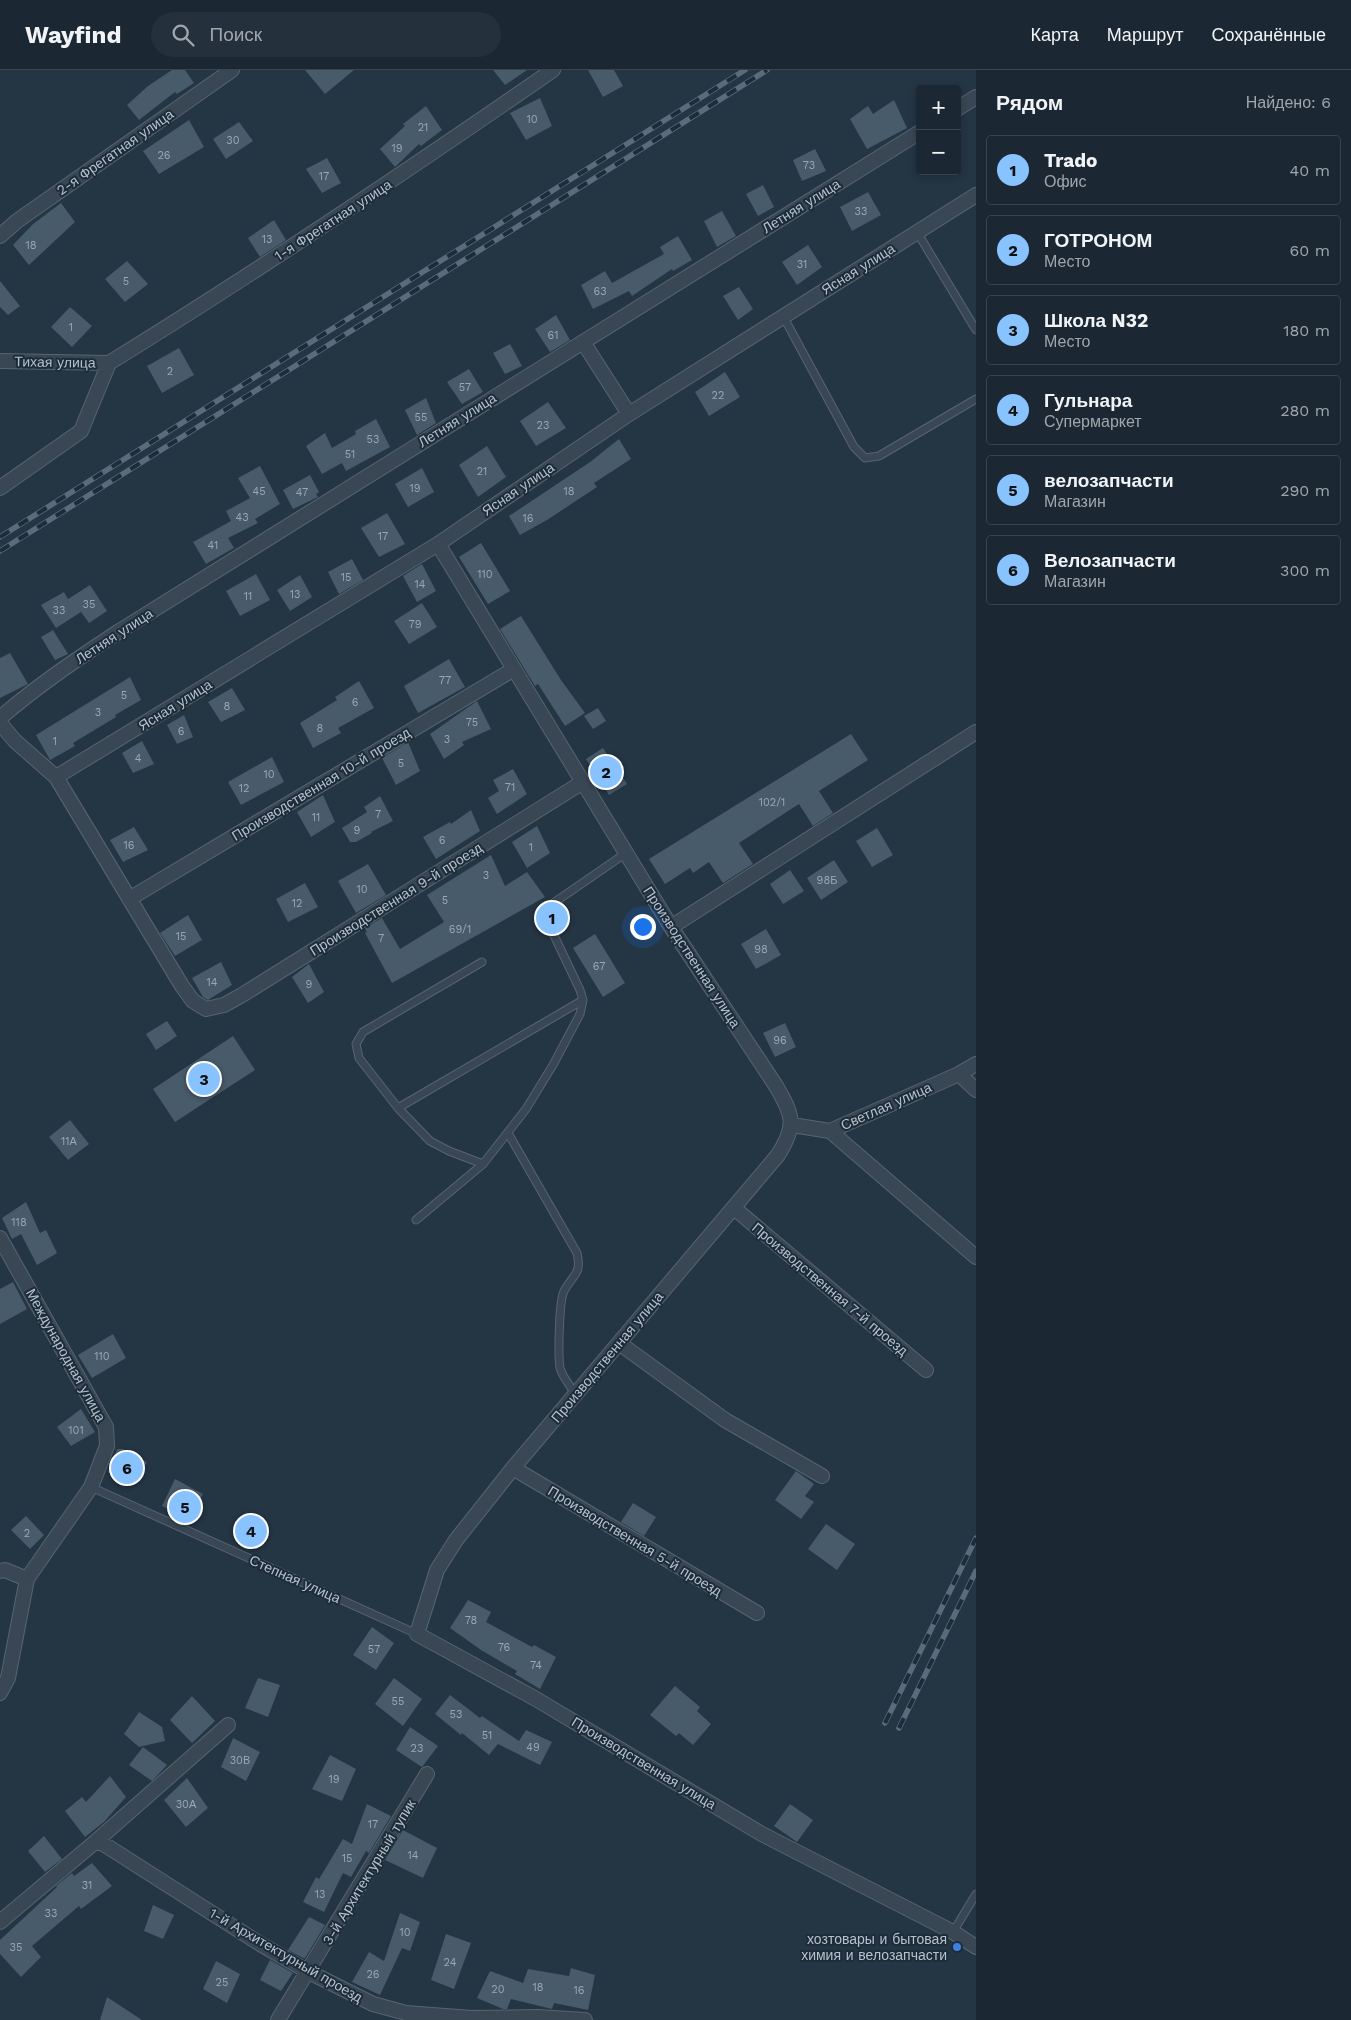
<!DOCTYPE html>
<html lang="ru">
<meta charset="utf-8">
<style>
body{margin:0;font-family:"Work Sans",sans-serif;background:#24303b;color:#f1f3f6}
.controls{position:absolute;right:15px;top:15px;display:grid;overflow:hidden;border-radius:5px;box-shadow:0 2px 8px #0003}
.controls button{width:45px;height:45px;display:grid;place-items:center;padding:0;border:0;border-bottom:1px solid #39444e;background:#1b2833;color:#f1f3f6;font:25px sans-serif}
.you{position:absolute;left:642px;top:856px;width:18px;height:18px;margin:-12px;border:4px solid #fff;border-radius:50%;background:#1a73e8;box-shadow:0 0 0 8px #1a73e833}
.badge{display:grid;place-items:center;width:32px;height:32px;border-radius:50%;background:#89c3ff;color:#111;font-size:16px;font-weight:700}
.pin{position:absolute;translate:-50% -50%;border:2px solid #fff;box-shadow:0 1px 5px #0006}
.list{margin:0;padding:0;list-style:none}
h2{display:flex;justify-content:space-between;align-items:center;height:65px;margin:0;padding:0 20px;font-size:21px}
h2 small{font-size:16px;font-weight:400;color:#a0a6ac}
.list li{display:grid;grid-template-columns:32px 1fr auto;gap:15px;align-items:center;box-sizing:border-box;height:70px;margin:0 10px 10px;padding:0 10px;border:1px solid #39444e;border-radius:5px}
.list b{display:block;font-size:19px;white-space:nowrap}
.list p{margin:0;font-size:16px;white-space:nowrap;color:#a0a6ac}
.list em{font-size:16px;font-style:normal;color:#a0a6ac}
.icon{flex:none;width:28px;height:28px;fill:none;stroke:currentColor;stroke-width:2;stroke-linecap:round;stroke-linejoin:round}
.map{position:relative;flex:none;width:976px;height:1950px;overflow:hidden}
header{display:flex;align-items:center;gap:30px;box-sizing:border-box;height:70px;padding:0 25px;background:#1b2833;border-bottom:1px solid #39444e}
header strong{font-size:24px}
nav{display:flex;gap:28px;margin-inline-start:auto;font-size:18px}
.search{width:350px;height:45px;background:#24303b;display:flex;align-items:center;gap:12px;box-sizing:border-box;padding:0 18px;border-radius:28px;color:#a0a6ac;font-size:19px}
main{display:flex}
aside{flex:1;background:#1b2833}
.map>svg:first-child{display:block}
.building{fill:#485b6b}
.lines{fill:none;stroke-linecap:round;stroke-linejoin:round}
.service-casing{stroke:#576471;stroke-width:9}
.minor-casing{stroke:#576471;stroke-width:16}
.service{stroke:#394754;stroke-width:7}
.minor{stroke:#394754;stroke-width:14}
.rail-casing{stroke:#5a6b7b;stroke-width:5.5}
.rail{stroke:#1d2c39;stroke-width:4;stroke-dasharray:11;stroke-linecap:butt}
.shop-dot{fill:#3f7fe0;stroke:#1d2c39;stroke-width:2}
.labels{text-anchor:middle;stroke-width:4;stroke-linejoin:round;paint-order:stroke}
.number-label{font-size:11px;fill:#9aa8b4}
.street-label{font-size:14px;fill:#b6c1cd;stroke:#1d2c39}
.poi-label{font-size:14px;fill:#b6c1cd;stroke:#1d2c39;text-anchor:end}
</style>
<header>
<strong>Wayfind</strong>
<div class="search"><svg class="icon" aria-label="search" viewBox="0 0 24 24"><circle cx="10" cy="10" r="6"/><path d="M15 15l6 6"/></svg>Поиск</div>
<nav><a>Карта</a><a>Маршрут</a><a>Сохранённые</a></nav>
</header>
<main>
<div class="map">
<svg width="976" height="1950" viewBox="0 0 976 1950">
<rect width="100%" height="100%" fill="#243544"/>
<path class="building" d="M172,0h13l9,13 -17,11 -2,-2 -36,28 -12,-15 21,-19z
M305,0h49l-29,24z
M493,0h34l-22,15z
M588,0h26l9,16 -20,11z
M540,28l12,28 -26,14 -16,-27z
M894,30l13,28 -40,21 -17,-30 18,-13 5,8z
M426,36l16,24 -21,16 -2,-2 -24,23 -15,-18 25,-23 -2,-2z
M189,50l15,27 -45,27 -16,-23z
M239,52l14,19 -27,18 -13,-20z
M815,79l11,22 -24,10 -9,-21z
M327,88l14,25 -19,10 -16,-24z
M763,115l11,22 -16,9 -12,-22z
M868,122l13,23 -29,16 -12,-24z
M61,133l14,19 -46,43 -16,-20 20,-21z
M722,141l14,25 -19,11 -13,-26z
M274,150l12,20 -26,17 -12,-19z
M678,166l14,24 -19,11 -1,-2 -40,27 -3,-5 -36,18 -12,-24 24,-14 7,12 52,-29 -4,-7z
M808,175l14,22 -25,18 -15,-23z
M127,191l21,23 -23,18 -20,-23z
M0,211l20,25 -12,9 -8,-8z
M739,217l14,22 -15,11 -15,-24z
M70,237l22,19 -20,21 -21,-20z
M556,245l14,25 -20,12 -15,-23z
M510,274l12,22 -17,8 -12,-21z
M179,278l15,27 -32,18 -15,-27z
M469,299l14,23 -21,12 -15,-22z
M725,302l15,25 -31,19 -14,-24z
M426,328l10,25 -19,12 -12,-25z
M548,332l18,26 -30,18 -16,-25z
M376,349l14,28 -44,24 -4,-8 -20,11 -16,-28 19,-13 7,15 24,-14 -1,-3z
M619,369l12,20 -37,24 3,4 -50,33 -27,15 -11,-19 81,-54z
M487,376l19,31 -28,20 -19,-32z
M260,396l20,38 -25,15 3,4 -30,15 6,10 -28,16 -13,-22 38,-21 -5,-10 24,-13 -12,-20z
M422,398l12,24 -26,15 -13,-23z
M310,405l9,17 -3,2 2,3 -25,12 -10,-19z
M387,443l18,31 -26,13 -18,-29z
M481,473l29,48 -22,13 -29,-47z
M352,489l11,21 -24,14 -11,-22z
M422,494l14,27 -19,11 -14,-26z
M256,504l14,26 -30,16 -14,-25z
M300,505l12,22 -22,14 -13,-21z
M90,515l17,26 -18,12 -8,-11 -25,16 -15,-23 23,-13 4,7z
M422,533l15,24 -28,17 -15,-23z
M521,546l40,64 24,33 -20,13 -27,-42 -3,2 -35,-57z
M53,560l15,24 -13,6 -14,-23z
M10,583l18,31 -28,14v-40z
M449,589l16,28 -47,26 -14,-27z
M130,607l11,23 -26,15 1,2 -43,26 2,3 -25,14 -14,-25z
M359,611l15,27 -36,20 3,5 -28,15 -13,-25 37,-23 -2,-3z
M232,618l13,22 -24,12 -13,-20z
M477,631l14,28 -29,13 2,3 -20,14 -14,-25z
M598,638l8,13 -13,8 -9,-13z
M184,645l9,22 -16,7 -10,-19z
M851,664l17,26 -49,31 14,22 -20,13 -14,-22 -60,39 14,21 -30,19 -14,-21 -16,11 -3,-5 -25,16 -16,-25z
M142,671l12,23 -21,9 -11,-20z
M408,672l12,29 -24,14 -14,-27z
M603,678l24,36 -18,11 -23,-36z
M272,687l12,25 -43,23 -13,-23z
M513,699l14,25 -30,20 -9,-16 11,-7 -6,-11z
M323,725l12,27 -24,15 -14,-25z
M380,726l13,25 -22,11 1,1 -16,9h-6l-8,-14 25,-16 -3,-5z
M471,740l9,21 -44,28 -13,-22 27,-15 1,2z
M537,756l13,27 -23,15 -15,-26z
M134,757l14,23 -25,12 -13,-22z
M877,758l16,27 -21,12 -16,-26z
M491,785l14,31 22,-14 18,25 -153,86 -27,-50 2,-1 -2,-4 17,-10 18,31 44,-27 -17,-27z
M834,790l14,22 -27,18 -14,-22z
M368,794l18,31 -30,18 -18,-32z
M790,800l14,21 -21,13 -13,-20z
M305,813l13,24 -30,15 -12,-23z
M188,845l14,25 -27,16 -15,-23z
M766,859l15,26 -25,14 -15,-25z
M595,864l30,49 -22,14 -30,-49z
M221,892l11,23 -24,15 -5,-3 -11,-19z
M309,894l15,28 -16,11 -16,-26z
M167,951l10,15 -21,14 -10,-16z
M785,953l11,24 -21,10 -12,-24z
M233,966l22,34 -80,52 -22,-33z
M70,1050l19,24 -21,16 -19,-23z
M26,1132l14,31 6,-3 11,23 -20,12 -16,-31 -9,5 -10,-21z
M13,1212l14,27 -27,15v-35z
M113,1264l13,24 -34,20 -14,-23z
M81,1339l14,23 -24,14 -14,-19z
M117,1379h6l24,13 -14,23 -25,-13z
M796,1401l18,13 -9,12 9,6 -13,17 -26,-19z
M175,1409l28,15 -13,27 -28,-15z
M633,1433l23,14 -12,19 -23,-14z
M26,1446l18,19 -14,14 -19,-19z
M826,1454l29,20 -18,26 -29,-21z
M468,1530l23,12 -5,10 46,25 2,-2 22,12 -16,32 -25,-15 2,-3 -36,-21 -31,-22z
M372,1557l22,16 -18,27 -23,-15z
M258,1608l22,7 -12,32 -23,-9z
M394,1608l28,21 -19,27 -28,-22z
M675,1616l25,21 -3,4 14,13 -18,21 -14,-12 -3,3 -26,-21z
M450,1625l30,23 2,-2 37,25 7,-11 26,12 -12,23 -42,-21 -9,11 -27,-22 -1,2 -26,-21z
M192,1626l23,25 -23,22 -22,-23z
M139,1642l23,15 3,14 -26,6 -15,-13z
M410,1657l28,19 -16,21 -26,-17z
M233,1668l27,14 -14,29 -25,-14z
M143,1677l24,18 -15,16 -23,-16z
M330,1685l26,14 -14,32 -30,-12z
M110,1706l16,21 -22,25 -19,15 -20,-26 17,-14 4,5z
M187,1708l21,30 -22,19 -22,-27z
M367,1734l24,12 -22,37 -3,-2 -15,26 -8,-4 -19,39 -21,-10 13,-25 3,2 24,-40 9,5z
M790,1734l23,16 -16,22 -23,-16z
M403,1760l34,18 -14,30 -38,-18z
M44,1766l18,23 -17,13 -17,-21z
M92,1793l20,23 -31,23 -2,-3 -47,40 9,11 -20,20 -21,-23v-14l57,-53 -1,-1 16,-13 2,3z
M153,1835l21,10 -11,24 -19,-8z
M400,1843l20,9 -10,29 -8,-3 -22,47 -28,-13 17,-30 15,9z
M309,1847l16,8 -20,33h-2l-15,-8z
M446,1864l25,9 -17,46 -23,-9z
M270,1890l23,13 -12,18 -21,-11z
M216,1891l24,13 -13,29 -24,-14z
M571,1898l24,7 -7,35 -34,-7 -2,6 -41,-10 -4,10h-4l-26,-11 13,-27 33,12 5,-14 41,7z
M107,1927l35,23h-42z"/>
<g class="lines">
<g class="service-casing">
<path id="service" d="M917,162l59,98
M783,246l71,131 11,11 14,-2 97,-57
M482,892l-119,70 -7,12 3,14 39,50 32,33 19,10 34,13
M398,1038l185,-108
M508,1063l69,120c5,22 -4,21 -13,38 -5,10 -6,64 -4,77 2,8 11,19 15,26
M416,1150l67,-56 43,-55 27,-44 27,-51 3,-14 -3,-10 -30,-63 -2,-12 4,-11 74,-51
M91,1417l326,147
M953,1862l23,-38"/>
</g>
<g class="minor-casing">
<path id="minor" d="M957,39l19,-12
M0,166l17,-15 215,-151
M583,272l46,72
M0,291l109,2
M109,293c151,-93 298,-192 444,-293
M0,418l81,-57 28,-68
M438,474l233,383 105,159c17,29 21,39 2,69l-265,313 -57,72 -19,30 -20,64 119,65 224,134 193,99 23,15
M0,648c37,-32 77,-59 118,-86l802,-500
M0,653l15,18 41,36 126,209 11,15 13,8 18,-4 18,-10 341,-213
M56,707l382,-233 191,-130 347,-219
M129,829l385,-230
M671,857l305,-195
M959,1004l17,16
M792,1055l38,6 129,-57 17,-10
M830,1061l146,126
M734,1138l192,162
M0,1168l106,189 1,19 -16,41 -64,92 -19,99 -8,15
M619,1273l106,77 97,56
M513,1398l244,145
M0,1501l5,-1 22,9
M94,1773l134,-118
M0,1852l94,-79h8l160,102 47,27 64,32 33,9 65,5 66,-1 48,3
M278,1950l149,-246"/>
</g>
<use href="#service" class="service"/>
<use href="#minor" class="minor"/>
<g class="rail-casing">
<path id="rail" d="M0,467l745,-467
M0,481l767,-481
M885,1653l91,-185
M899,1658l77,-157"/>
</g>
<use href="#rail" class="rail"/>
</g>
<circle class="shop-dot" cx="957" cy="1877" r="5"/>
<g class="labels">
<g class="number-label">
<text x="532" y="53">10</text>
<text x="423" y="61">21</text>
<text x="233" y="74">30</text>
<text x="397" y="82">19</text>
<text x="164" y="89">26</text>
<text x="809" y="99">73</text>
<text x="324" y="110">17</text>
<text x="861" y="145">33</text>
<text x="267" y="173">13</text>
<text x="31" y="179">18</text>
<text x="802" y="198">31</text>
<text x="126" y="215">5</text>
<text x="600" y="225">63</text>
<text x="71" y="261">1</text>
<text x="553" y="269">61</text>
<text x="170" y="305">2</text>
<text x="465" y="321">57</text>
<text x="718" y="329">22</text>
<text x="421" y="351">55</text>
<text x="543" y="359">23</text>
<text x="373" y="373">53</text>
<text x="350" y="388">51</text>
<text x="482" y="405">21</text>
<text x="415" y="422">19</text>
<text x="259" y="425">45</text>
<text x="569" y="425">18</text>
<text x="302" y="426">47</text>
<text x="242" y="451">43</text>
<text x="528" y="452">16</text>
<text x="383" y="470">17</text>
<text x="213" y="479">41</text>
<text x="485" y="508">110</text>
<text x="346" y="511">15</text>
<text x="420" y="518">14</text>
<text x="295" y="528">13</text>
<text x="248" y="530">11</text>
<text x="89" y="538">35</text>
<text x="59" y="544">33</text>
<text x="415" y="558">79</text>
<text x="445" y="614">77</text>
<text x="124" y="629">5</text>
<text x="355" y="636">6</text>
<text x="227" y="640">8</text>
<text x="98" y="646">3</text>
<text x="472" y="656">75</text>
<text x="320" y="662">8</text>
<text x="181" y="665">6</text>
<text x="447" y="673">3</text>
<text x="55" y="675">1</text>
<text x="138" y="692">4</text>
<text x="401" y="697">5</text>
<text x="269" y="708">10</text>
<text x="510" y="721">71</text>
<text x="244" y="722">12</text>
<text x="772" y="736">102/1</text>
<text x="378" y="748">7</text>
<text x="316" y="751">11</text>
<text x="357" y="764">9</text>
<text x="442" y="774">6</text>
<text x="129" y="779">16</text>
<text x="531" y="781">1</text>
<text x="486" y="809">3</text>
<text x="827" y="814">98Б</text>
<text x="362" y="823">10</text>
<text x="445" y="834">5</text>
<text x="297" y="837">12</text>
<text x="460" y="863">69/1</text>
<text x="181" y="870">15</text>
<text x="381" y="872">7</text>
<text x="761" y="883">98</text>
<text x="599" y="900">67</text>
<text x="212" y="916">14</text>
<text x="309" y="918">9</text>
<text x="780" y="974">96</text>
<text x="69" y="1075">11А</text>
<text x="19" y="1156">118</text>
<text x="102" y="1290">110</text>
<text x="76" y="1364">101</text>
<text x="27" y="1467">2</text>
<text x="471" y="1554">78</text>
<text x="504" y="1581">76</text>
<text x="374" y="1583">57</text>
<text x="536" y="1599">74</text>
<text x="398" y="1635">55</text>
<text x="456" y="1648">53</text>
<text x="487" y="1669">51</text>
<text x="533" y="1681">49</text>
<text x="417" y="1682">23</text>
<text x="240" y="1694">30В</text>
<text x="334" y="1713">19</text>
<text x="186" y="1738">30А</text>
<text x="373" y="1758">17</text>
<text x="413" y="1789">14</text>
<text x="347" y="1792">15</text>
<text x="87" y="1819">31</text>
<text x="320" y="1828">13</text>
<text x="51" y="1847">33</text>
<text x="405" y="1866">10</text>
<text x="16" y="1881">35</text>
<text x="450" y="1896">24</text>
<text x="373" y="1908">26</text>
<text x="222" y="1916">25</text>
<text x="538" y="1921">18</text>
<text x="498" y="1923">20</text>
<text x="579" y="1924">16</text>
</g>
<g class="street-label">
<text transform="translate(115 82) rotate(-35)" y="5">2-я Фрегатная улица</text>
<text transform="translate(801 136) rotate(-32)" y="5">Летняя улица</text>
<text transform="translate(333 150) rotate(-33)" y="5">1-я Фрегатная улица</text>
<text transform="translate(858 199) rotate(-32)" y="5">Ясная улица</text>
<text transform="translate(55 292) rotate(1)" y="5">Тихая улица</text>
<text transform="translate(457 350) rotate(-32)" y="5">Летняя улица</text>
<text transform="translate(518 419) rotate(-34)" y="5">Ясная улица</text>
<text transform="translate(114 566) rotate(-33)" y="5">Летняя улица</text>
<text transform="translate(175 635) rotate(-32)" y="5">Ясная улица</text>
<text transform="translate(321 714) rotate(-31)" y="5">Производственная 10-й проезд</text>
<text transform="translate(396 829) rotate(-32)" y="5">Производственная 9-й проезд</text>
<text transform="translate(692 887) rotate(57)" y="5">Производственная улица</text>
<text transform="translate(886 1036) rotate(-24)" y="5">Светлая улица</text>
<text transform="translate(830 1219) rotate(40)" y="5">Производственная 7-й проезд</text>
<text transform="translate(66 1285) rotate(61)" y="5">Международная улица</text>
<text transform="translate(607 1287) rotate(-50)" y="5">Производственная улица</text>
<text transform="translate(635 1471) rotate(31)" y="5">Производственная 5-й проезд</text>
<text transform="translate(295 1509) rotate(24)" y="5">Степная улица</text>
<text transform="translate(644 1693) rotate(31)" y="5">Производственная улица</text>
<text transform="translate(369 1802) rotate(-59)" y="5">3-й Архитектурный тупик</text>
<text transform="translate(286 1885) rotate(30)" y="5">1-й Архитектурный проезд</text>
</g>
<g class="poi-label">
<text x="947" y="1874">хозтовары и бытовая<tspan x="947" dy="16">химия и велозапчасти</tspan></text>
</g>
</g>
</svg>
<div class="controls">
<button>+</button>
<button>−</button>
</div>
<div class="you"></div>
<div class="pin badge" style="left:552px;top:848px">1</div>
<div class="pin badge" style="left:606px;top:702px">2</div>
<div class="pin badge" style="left:204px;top:1009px">3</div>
<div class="pin badge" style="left:251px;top:1461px">4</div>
<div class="pin badge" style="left:185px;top:1437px">5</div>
<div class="pin badge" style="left:127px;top:1398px">6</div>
</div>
<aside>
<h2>Рядом<small>Найдено: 6</small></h2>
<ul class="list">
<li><span class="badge">1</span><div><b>Trado</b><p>Офис</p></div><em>40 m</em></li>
<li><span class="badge">2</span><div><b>ГОТРОНОМ</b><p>Место</p></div><em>60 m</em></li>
<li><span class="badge">3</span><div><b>Школа N32</b><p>Место</p></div><em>180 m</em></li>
<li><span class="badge">4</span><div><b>Гульнара</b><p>Супермаркет</p></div><em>280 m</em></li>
<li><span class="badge">5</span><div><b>велозапчасти</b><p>Магазин</p></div><em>290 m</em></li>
<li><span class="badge">6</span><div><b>Велозапчасти</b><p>Магазин</p></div><em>300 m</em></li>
</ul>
</aside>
</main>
